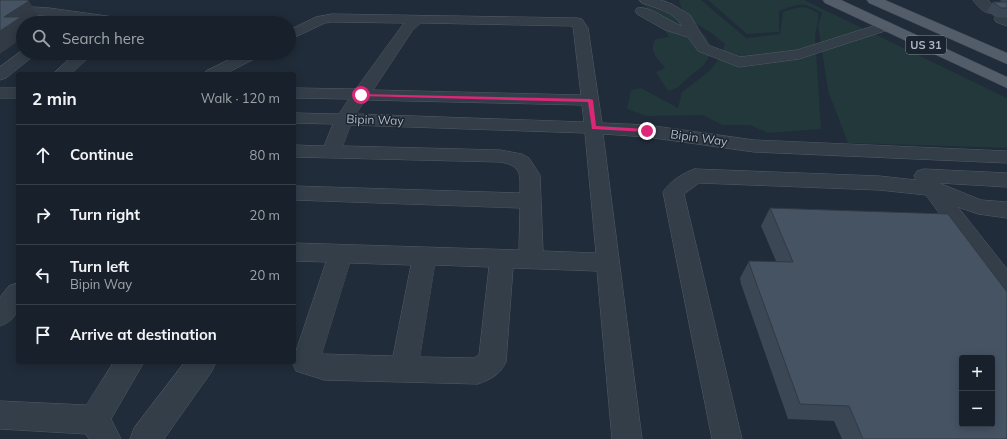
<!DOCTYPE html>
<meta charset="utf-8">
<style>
body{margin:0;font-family:Mulish,sans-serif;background:#212933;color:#f1f3f6}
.controls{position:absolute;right:12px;bottom:12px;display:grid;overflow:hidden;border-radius:4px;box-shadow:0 2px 10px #0003}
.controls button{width:36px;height:36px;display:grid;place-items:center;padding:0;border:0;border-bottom:1px solid #363e47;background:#18212b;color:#f1f3f6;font:20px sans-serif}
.stop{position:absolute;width:12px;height:12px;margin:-9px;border:3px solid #db2777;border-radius:50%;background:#fff}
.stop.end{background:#db2777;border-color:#fff;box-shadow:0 1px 4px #0008}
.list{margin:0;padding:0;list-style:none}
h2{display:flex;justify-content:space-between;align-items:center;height:52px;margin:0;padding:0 16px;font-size:17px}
h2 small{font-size:13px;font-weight:400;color:#9fa3a9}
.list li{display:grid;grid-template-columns:26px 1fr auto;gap:12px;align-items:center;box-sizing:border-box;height:60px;padding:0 16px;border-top:1px solid #363e47}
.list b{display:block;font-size:15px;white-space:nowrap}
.list p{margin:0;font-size:13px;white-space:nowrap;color:#9fa3a9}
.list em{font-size:13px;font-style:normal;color:#9fa3a9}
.icon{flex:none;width:22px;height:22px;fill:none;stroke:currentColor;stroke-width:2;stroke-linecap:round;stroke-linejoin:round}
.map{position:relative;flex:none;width:1007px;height:439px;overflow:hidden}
.search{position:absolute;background:#18212b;box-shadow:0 2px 10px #0003;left:16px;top:16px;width:280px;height:44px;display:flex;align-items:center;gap:10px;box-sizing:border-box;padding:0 14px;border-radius:22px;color:#9fa3a9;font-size:15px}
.panel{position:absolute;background:#18212b;box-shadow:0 2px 10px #0003;left:16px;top:72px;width:280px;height:292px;border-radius:4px}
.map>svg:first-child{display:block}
.green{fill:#22383a}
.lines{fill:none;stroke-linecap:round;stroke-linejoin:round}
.minor-casing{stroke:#525b67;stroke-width:1}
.major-casing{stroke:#3d4753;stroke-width:1}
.minor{fill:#343e49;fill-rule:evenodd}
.major{fill:#525d69;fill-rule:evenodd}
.wall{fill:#3c4755}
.shaded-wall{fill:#313a45}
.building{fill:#465363;stroke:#313a45;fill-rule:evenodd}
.route{fill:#db2777}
.labels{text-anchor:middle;stroke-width:3;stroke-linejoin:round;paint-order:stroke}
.shield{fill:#1a232e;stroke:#828b98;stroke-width:1}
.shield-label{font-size:11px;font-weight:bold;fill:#afb8c6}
.street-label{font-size:12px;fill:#afb8c6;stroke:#1a232e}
</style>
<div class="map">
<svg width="1007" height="439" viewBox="0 0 1007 439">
<rect width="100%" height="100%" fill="#202c39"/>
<path class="green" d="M637,0h29l16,19 24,17 7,15 -10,15 -13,10 -13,12 -9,3 -12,-19 9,-4c-8,-11 -16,-15 -10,-29l14,-2c-7,-12 -20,-29 -32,-37z
M680,0h21l45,38 34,-4 3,-22c17,-5 21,-8 36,2l-4,22 6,93 -53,4 -18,-8h-28l-19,-10 -57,1 -19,-7 4,-19 10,-2 37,20 4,-16 25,-19 10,-11 8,-18 -15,-12 -24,-14 -7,-16z
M708,0h96l203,98v50l-159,-5 -20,-52 -10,-66 4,-12c-20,-12 -22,-9 -43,-2v21l-32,2z"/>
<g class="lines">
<g class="minor-casing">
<path id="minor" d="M640,0h20l12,4 18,11 18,30 32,12 57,-7 89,-28 5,1 2,3 -2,3 -92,30 -60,8 -41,-16 -10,-14 -23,-7 -28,-16 -2,-3 2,-3c13,-3 32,14 45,18 -7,-14 -26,-18 -40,-23z
M973,0h15l9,10 -2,3c-10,2 -16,-5 -22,-13z
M0,5l49,3 58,8 5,1 6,6h-23l-46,-7 -49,-3z
M332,14l245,4 5,1 6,9 14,95 45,2 107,15 253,11v12l-253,-11 -107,-15 -44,-3 39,305h-30l-15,-168 -84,-3 -7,94c-6,13 -15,17 -28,22l-154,-4 -28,-9 -4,-9h2v-5l32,-95 -32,-1v-18l225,7 1,-42 -226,-8v-14l226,7c0,-19 2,-27 -20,-31l-206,-5v-12l30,1 9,-22 -39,-1v-10l45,1 10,-15 -55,-1v-10l62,1 48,-66 -72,-1 -7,1 -36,17v-10l27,-13zM421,23l152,3 8,69 -208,-5 39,-59zM366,100l216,5 2,17 -228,-8zM351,125l234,8 11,120 -53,-2 -3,-76 -11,-17 -7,-4 -22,-4 -157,-4zM350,263l61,2 -18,91 -71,-2zM435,265l54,2 -10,88 -5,3 -54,-1z
M1001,15l6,2v9l-11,-4 -2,-3 2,-3z
M23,50v3h14l-31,25 -6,2v-13z
M76,53h17l-22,21h-18z
M243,53h20l-3,3 -35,18h-21l2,-3z
M0,88h18v10h-18z
M695,169l184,7 37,4 -2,-4 3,-5 7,-2 83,4v14l-68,-4 42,17 26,2v16l-29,-4 -20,-7 49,62v28l-9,-3 -72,-99 -47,-5 -180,-7 -15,11 58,245h-30l-49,-247c6,-10 21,-20 32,-23z
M18,283c0,20 4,35 -18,43v-29l9,-11z
M114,362h30l-33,57 10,20h-32l-3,-5 -86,-5v-28l86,4z
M185,362h31l-4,9 -48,68h-34l4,-11z"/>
</g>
<g class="major-casing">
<path id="major" d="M823,0h18l166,77v11l-182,-85z
M867,0h18l122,53v11l-138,-61z"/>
</g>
<use href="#minor" class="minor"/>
<use href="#major" class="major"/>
</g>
<path class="wall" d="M1001,0h6v18l-12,-1 -8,-6 6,-9h7z
M770,208l237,231h-165l-8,-18 -46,-2 -47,-135 -1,-6 9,-17h27l-15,-35z"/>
<path class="shaded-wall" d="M29,1l9,15 -10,7h-5v15l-23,16v-23l4,-14z"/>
<path class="building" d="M0,0h27l2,1 -25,16h17l-21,14z
M993,2h14v6h-6z
M770,208l178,6 59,78v147h-144l-14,-33 -49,-2 -50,-138 -1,-5 44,1zM962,358h30v66h-30z"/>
<path class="route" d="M359,94l231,5 3,1 3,26 51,3 3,2 -3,1 -55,-3 -4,-27 -227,-6h-2z"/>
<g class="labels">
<rect class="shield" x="906" y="36" width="40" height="18" rx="3"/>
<g class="shield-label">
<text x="926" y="49">US 31</text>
</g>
<g class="street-label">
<text transform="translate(375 120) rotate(2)" y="4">Bipin Way</text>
<text transform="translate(699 138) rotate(8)" y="4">Bipin Way</text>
</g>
</g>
</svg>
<div class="controls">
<button>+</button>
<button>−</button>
</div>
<div class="stop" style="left:361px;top:95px"></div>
<div class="stop end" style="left:647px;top:131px"></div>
<div class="search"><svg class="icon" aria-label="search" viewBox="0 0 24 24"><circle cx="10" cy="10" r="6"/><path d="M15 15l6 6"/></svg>Search here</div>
<section class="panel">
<h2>2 min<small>Walk · 120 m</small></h2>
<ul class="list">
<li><svg class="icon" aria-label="ahead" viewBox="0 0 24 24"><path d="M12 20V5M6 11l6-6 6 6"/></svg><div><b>Continue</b></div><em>80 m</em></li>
<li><svg class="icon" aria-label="right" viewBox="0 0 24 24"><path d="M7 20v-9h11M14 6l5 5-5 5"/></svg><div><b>Turn right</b></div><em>20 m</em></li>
<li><svg class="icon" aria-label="left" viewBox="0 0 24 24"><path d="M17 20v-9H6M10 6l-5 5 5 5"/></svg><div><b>Turn left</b><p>Bipin Way</p></div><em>20 m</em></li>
<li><svg class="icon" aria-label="arrive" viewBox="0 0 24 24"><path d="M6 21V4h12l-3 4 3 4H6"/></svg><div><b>Arrive at destination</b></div></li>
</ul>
</section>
</div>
